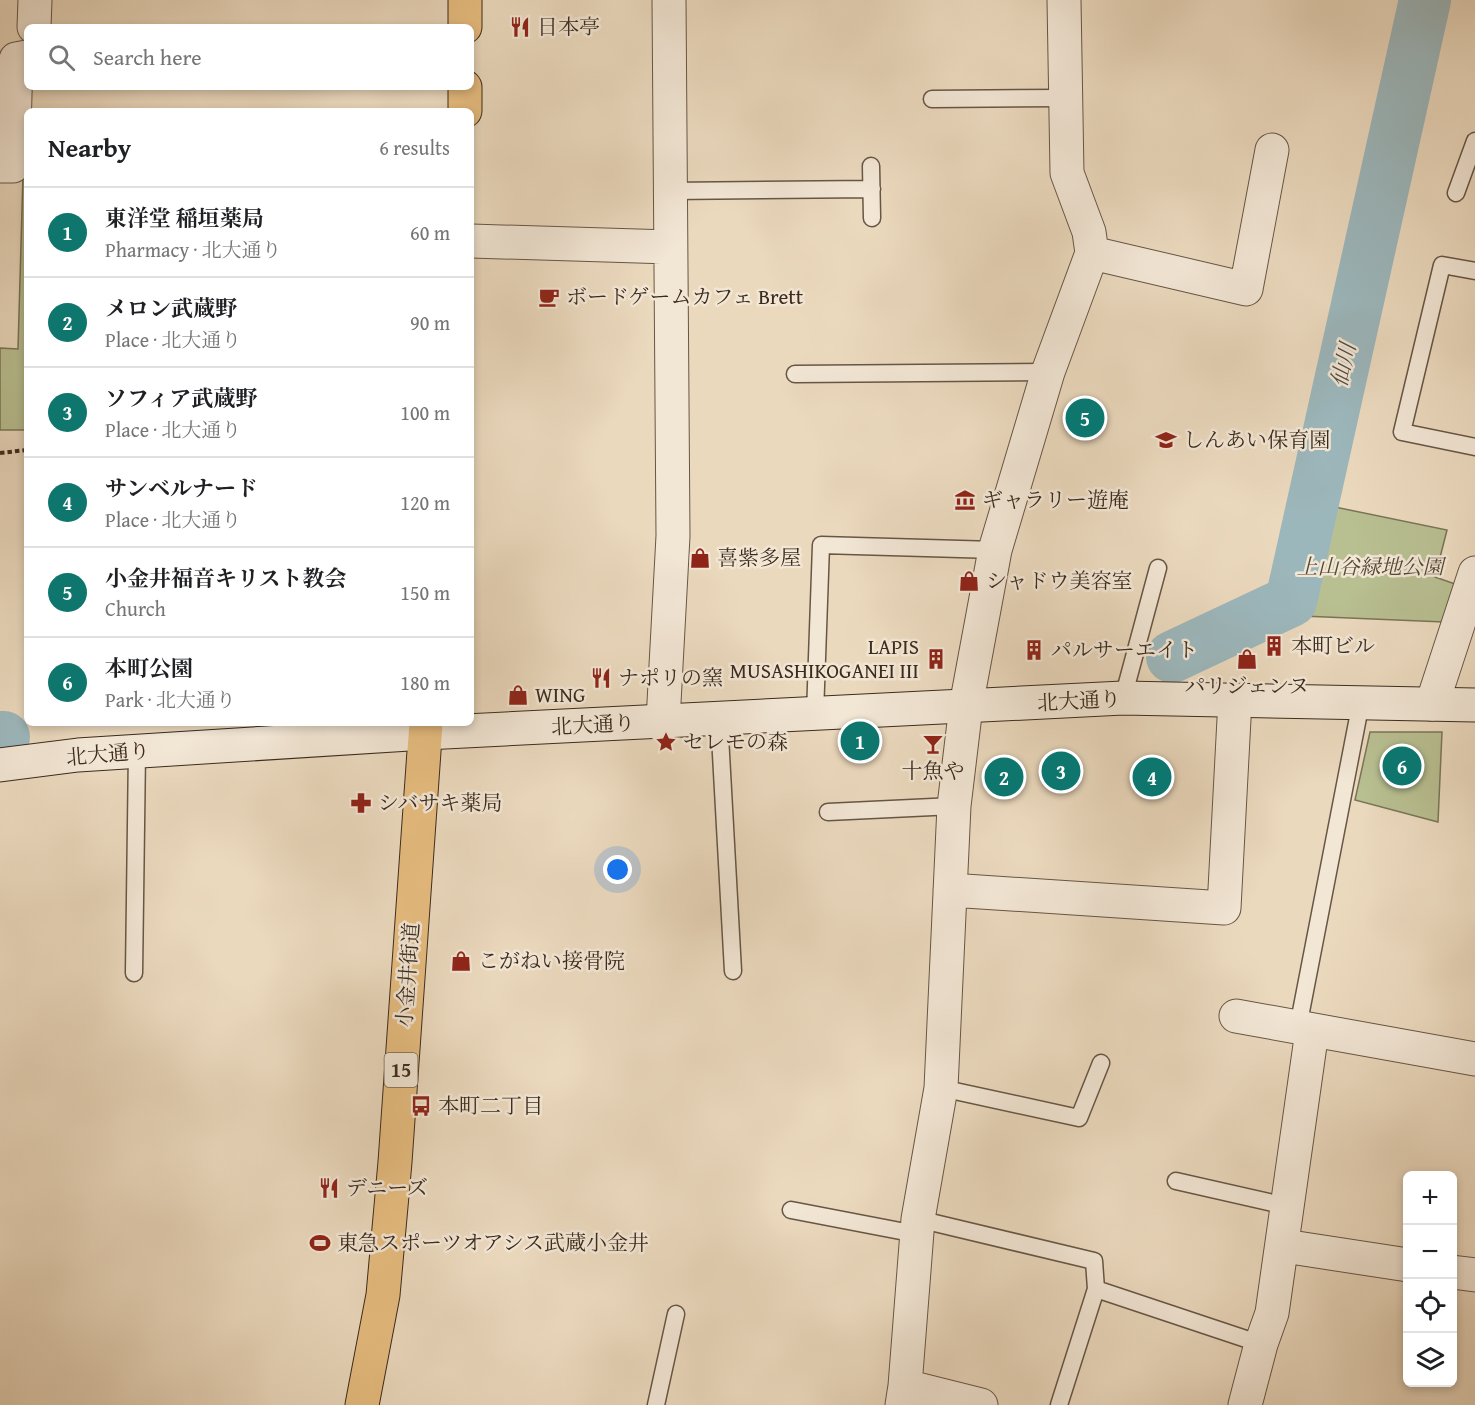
<!DOCTYPE html>
<meta charset="utf-8">
<style>
body{margin:0;font-family:"Gentium Book Plus","Noto Serif JP",serif;background:#f2f2f2;color:#202124}
.controls{position:absolute;right:18px;bottom:18px;display:grid;overflow:hidden;border-radius:9px;box-shadow:0 3px 9px #0003}
.controls button{width:54px;height:54px;display:grid;place-items:center;padding:0;border:0;border-bottom:2px solid #e0e0e0;background:#fff;color:#202124;font:30px sans-serif}
.you{position:absolute;left:618px;top:870px;width:21px;height:21px;margin:-15px;border:4px solid #fff;border-radius:50%;background:#1a73e8;box-shadow:0 0 0 9px #1a73e833}
.badge{display:grid;place-items:center;width:39px;height:39px;border-radius:50%;background:#0f766e;color:#fff;font-size:20px;font-weight:700}
.pin{position:absolute;translate:-50% -50%;border:3px solid #fff;box-shadow:0 2px 6px #0006}
.list{margin:0;padding:0;list-style:none}
h2{display:flex;justify-content:space-between;align-items:center;height:78px;margin:0;padding:0 24px;font-size:26px}
h2 small{font-size:20px;font-weight:400;color:#757577}
.list li{display:grid;grid-template-columns:39px 1fr auto;gap:18px;align-items:center;box-sizing:border-box;height:90px;padding:0 24px;border-top:2px solid #e0e0e0}
.list b{display:block;font-size:22px;white-space:nowrap}
.list p{margin:0;font-size:20px;white-space:nowrap;color:#757577}
.list em{font-size:20px;font-style:normal;color:#757577}
.icon{flex:none;width:33px;height:33px;fill:none;stroke:currentColor;stroke-width:2;stroke-linecap:round;stroke-linejoin:round}
.map{position:relative;flex:none;width:1475px;height:1405px;overflow:hidden}
.search{position:absolute;background:#fff;box-shadow:0 3px 9px #0003;left:24px;top:24px;width:450px;height:66px;display:flex;align-items:center;gap:15px;box-sizing:border-box;padding:0 21px;border-radius:9px;color:#757577;font-size:22px}
.panel{position:absolute;background:#fff;box-shadow:0 3px 9px #0003;left:24px;top:108px;width:450px;height:618px;border-radius:9px}
.map>svg:first-child{display:block}
.green{fill:#b8bf91;stroke:#7a7557;stroke-width:1.5}
.lines{fill:none;stroke-linecap:round;stroke-linejoin:round}
.river{stroke:#9cb7bc;stroke-width:52}
.lane-casing{stroke:#675645;stroke-width:19}
.street-casing{stroke:#675645;stroke-width:35}
.secondary-casing{stroke:#3b2b1d;stroke-width:35}
.primary-casing{stroke:#3b2b1d;stroke-width:35}
.path{stroke:#3b2b1d;stroke-width:4;stroke-dasharray:4.5 3;stroke-linecap:butt}
.lane{stroke:#f2e6d5;stroke-width:16}
.street{stroke:#f2e6d5;stroke-width:33}
.secondary{stroke:#f2e6d5;stroke-width:33}
.primary{stroke:#e6bc7f;stroke-width:33}
.labels{text-anchor:middle;stroke-width:5;stroke-linejoin:round;paint-order:stroke}
.shield{fill:#f2e6d5;stroke:#726354;stroke-width:1.5}
.shield-label{font-size:20px;font-weight:bold;fill:#3b2b1d}
.poi-label{font-size:21px;fill:#3b2b1d;stroke:#f2e6d5;text-anchor:start}
.park-label{font-size:21px;font-style:italic;fill:#544934;stroke:#f2e6d5}
.street-label{font-size:21px;fill:#3b2b1d;stroke:#f2e6d5}
.water-label{font-size:22px;font-style:italic;fill:#534e45;stroke:#f2e6d5}
</style>
<div class="map">
<svg width="1475" height="1405" viewBox="0 0 1475 1405">
<rect width="100%" height="100%" fill="#ebd9be"/>
<filter id="stains"><feTurbulence type="fractalNoise" baseFrequency=".00333" numOctaves="4"/><feColorMatrix values="0 0 0 0 .2 0 0 0 0 .09 0 0 0 0 .02 0 0 0 .5 -.17"/></filter>
<radialGradient id="worn" r=".72"><stop offset=".6" stop-color="#630" stop-opacity="0"/><stop offset="1" stop-color="#630" stop-opacity=".3"/></radialGradient>
<path class="green" d="M24,141h3v289h-27v-82l18,1z
M1330,506l117,24 -12,47 20,7 -11,38 -142,-6z
M1370,732h72l-4,90 -83,-22z"/>
<g class="lines">
<path class="river" d="M1172,657l119,-56 134,-601
M0,737h4"/>
<g class="lane-casing">
<path id="lane" d="M932,99l133,-1
M871,166l1,52
M670,191l202,-2
M1456,193l19,-52
M1475,271l-33,-6 -40,167 73,15
M795,374l253,-2
M1123,698l35,-130
M815,714l6,-169 174,5
M719,718l14,253
M828,812l126,-6
M134,973l3,-222
M1298,1027l63,-325
M941,1088l138,30 22,-55
M1176,1181l110,25
M791,1210l125,24
M918,1219l176,42 2,28 -37,116
M1096,1289l165,55
M656,1405l20,-91"/>
</g>
<g class="street-casing">
<path id="street" d="M34,27l1,-27
M0,166h13l3,-107 11,-2
M471,241l199,6
M1092,253l154,36 26,-139
M1432,704l43,-131
M663,721l10,-185 -4,-536
M950,890l274,18 11,-208
M1236,1016l239,43
M1284,1246l124,19
M1452,1272l23,3
M905,1386l76,19
M902,1405l3,-19 13,-167 23,-131 13,-282 12,-100 29,-156 53,-178 44,-119 -3,-21 -22,-59 -3,-173
M1245,1405l16,-61 11,-31 40,-282"/>
</g>
<g class="secondary-casing">
<path id="secondary" d="M0,765l78,-10 347,-22 698,-35 352,7"/>
</g>
<g class="primary-casing">
<path id="primary" d="M465,0v27
M465,87v24
M362,1405l21,-110 12,-133 31,-439"/>
</g>
<path class="path" d="M0,453l27,-3"/>
<use href="#lane" class="lane"/>
<use href="#street" class="street"/>
<use href="#secondary" class="secondary"/>
<use href="#primary" class="primary"/>
</g>
<defs>
<g id="restaurant-bare" transform="scale(1.62)"><path d="M-5-6h1v4h1v-4h1v4h1v-4h1v5L-1.5 .5V6h-2V.5L-5-1ZM5-6V6H3V1.5H1.5Q1.5-4 5-6Z" fill="#8f2418" stroke="#f2e6d5" stroke-width="2.5" paint-order="stroke"/></g>
<g id="cafe-bare" transform="scale(1.62)"><path d="M-5.5-4.5H6V0H3Q3 3.5 0 3.5H-2.5Q-5.5 3.5-5.5 0ZM3-3.2v2h1.7v-2ZM-6 4.5H4V6H-6Z" fill="#8f2418" stroke="#f2e6d5" stroke-width="2.5" paint-order="stroke"/></g>
<g id="school-bare" transform="scale(1.62)"><path d="M0-5L7-2L0 1L-7-2ZM-4 1L0 2.5L4 1V4Q0 6-4 4Z" fill="#8f2418" stroke="#f2e6d5" stroke-width="2.5" paint-order="stroke"/></g>
<g id="museum-bare" transform="scale(1.62)"><path d="M0-6L6-3V-2H-6V-3ZM-5-1h2V3h-2ZM-1-1h2V3h-2ZM3-1h2V3H3ZM-6 4H6V6H-6Z" fill="#8f2418" stroke="#f2e6d5" stroke-width="2.5" paint-order="stroke"/></g>
<g id="shop-bare" transform="scale(1.62)"><path d="M-5-2.5h2.3a2.7 3.5 0 0 1 5.4 0H5L5.5 6h-11ZM-1.5-2.5h3a1.5 2.3 0 0 0-3 0Z" fill="#8f2418" stroke="#f2e6d5" stroke-width="2.5" paint-order="stroke"/></g>
<g id="building-bare" transform="scale(1.62)"><path d="M-4-6H4V6H1V3H-1V6H-4ZM-2.5-4.3h1.7v1.8h-1.7ZM.8-4.3h1.7v1.8H.8ZM-2.5-1h1.7V.8h-1.7ZM.8-1h1.7V.8H.8Z" fill="#8f2418" stroke="#f2e6d5" stroke-width="2.5" paint-order="stroke"/></g>
<g id="sight-bare" transform="scale(1.62)"><path d="M0-6L1.8-2.2L6-1.7L2.9 1.2L3.7 5.4L0 3.3L-3.7 5.4L-2.9 1.2L-6-1.7L-1.8-2.2Z" fill="#8f2418" stroke="#f2e6d5" stroke-width="2.5" paint-order="stroke"/></g>
<g id="bar-bare" transform="scale(1.62)"><path d="M-6-5H6L.8 .8V4.5H3.5V6h-7V4.5H-.8V.8Z" fill="#8f2418" stroke="#f2e6d5" stroke-width="2.5" paint-order="stroke"/></g>
<g id="pharmacy-bare" transform="scale(1.62)"><path d="M-2-6h4v4h4v4h-4v4h-4v-4h-4v-4h4Z" fill="#8f2418" stroke="#f2e6d5" stroke-width="2.5" paint-order="stroke"/></g>
<g id="bus-bare" transform="scale(1.62)"><path d="M-5-6H5V4H4V6H2V4H-2V6H-4V4H-5ZM-3.5-4V0h7V-4ZM-3.5 1.2v1.5H-2V1.2ZM2 1.2v1.5H3.5V1.2Z" fill="#8f2418" stroke="#f2e6d5" stroke-width="2.5" paint-order="stroke"/></g>
<g id="stadium-bare" transform="scale(1.62)"><path d="M0-5a6.5 5 0 1 0 0 10a6.5 5 0 1 0 0-10ZM-3.5-1.8h7v3.6h-7Z" fill="#8f2418" stroke="#f2e6d5" stroke-width="2.5" paint-order="stroke"/></g>
</defs>
<g fill-rule="evenodd">
<use href="#restaurant-bare" x="520" y="27"/>
<use href="#cafe-bare" x="549" y="297"/>
<use href="#school-bare" x="1166" y="440"/>
<use href="#museum-bare" x="965" y="500"/>
<use href="#shop-bare" x="700" y="558"/>
<use href="#shop-bare" x="969" y="581"/>
<use href="#building-bare" x="1274" y="646"/>
<use href="#building-bare" x="1034" y="650"/>
<use href="#building-bare" x="936" y="659"/>
<use href="#shop-bare" x="1247" y="659"/>
<use href="#restaurant-bare" x="601" y="678"/>
<use href="#shop-bare" x="518" y="695"/>
<use href="#sight-bare" x="666" y="742"/>
<use href="#bar-bare" x="933" y="744"/>
<use href="#pharmacy-bare" x="361" y="803"/>
<use href="#shop-bare" x="461" y="961"/>
<use href="#bus-bare" x="421" y="1106"/>
<use href="#restaurant-bare" x="329" y="1188"/>
<use href="#stadium-bare" x="320" y="1243"/>
</g>
<g class="labels">
<rect class="shield" x="384.5" y="1053" width="33" height="34" rx="4.5"/>
<g class="shield-label">
<text x="401" y="1077">15</text>
</g>
<g class="poi-label">
<text x="537" y="34">日本亭</text>
<text x="566" y="304">ボードゲームカフェ Brett</text>
<text x="1183" y="447">しんあい保育園</text>
<text x="982" y="507">ギャラリー遊庵</text>
<text x="717" y="565">喜紫多屋</text>
<text x="986" y="588">シャドウ美容室</text>
<text x="1291" y="653">本町ビル</text>
<text x="919" y="654" text-anchor="end">LAPIS<tspan x="919" dy="24">MUSASHIKOGANEI Ⅲ</tspan></text>
<text x="1051" y="657">パルサーエイト</text>
<text x="618" y="685">ナポリの窯</text>
<text x="1247" y="693" text-anchor="middle">パリジェンヌ</text>
<text x="535" y="702">WING</text>
<text x="683" y="749">セレモの森</text>
<text x="933" y="778" text-anchor="middle">十魚や</text>
<text x="378" y="810">シバサキ薬局</text>
<text x="478" y="968">こがねい接骨院</text>
<text x="438" y="1113">本町二丁目</text>
<text x="346" y="1195">デニーズ</text>
<text x="337" y="1250">東急スポーツオアシス武蔵小金井</text>
</g>
<g class="park-label">
<text x="1370" y="574">上山谷緑地公園</text>
</g>
<g class="street-label">
<text transform="translate(1079 701) rotate(-3)" y="7">北大通り</text>
<text transform="translate(593 725) rotate(-3)" y="7">北大通り</text>
<text transform="translate(108 754) rotate(-5)" y="7">北大通り</text>
<text transform="translate(408 975) rotate(-86)" y="7">小金井街道</text>
</g>
<g class="water-label">
<text transform="translate(1343 365) rotate(-77)" y="8">仙川</text>
</g>
</g>
<rect width="100%" height="100%" filter="url(#stains)"/>
<rect width="100%" height="100%" fill="url(#worn)"/>
</svg>
<div class="controls">
<button>+</button>
<button>−</button>
<button><svg class="icon" aria-label="locate" viewBox="0 0 24 24"><circle cx="12" cy="12" r="6"/><path d="M12 2v4M12 18v4M2 12h4M18 12h4"/></svg></button>
<button><svg class="icon" aria-label="layers" viewBox="0 0 24 24"><path d="M12 4l9 5-9 5-9-5zM3 14l9 5 9-5"/></svg></button>
</div>
<div class="you"></div>
<div class="pin badge" style="left:860px;top:741px">1</div>
<div class="pin badge" style="left:1004px;top:777px">2</div>
<div class="pin badge" style="left:1061px;top:771px">3</div>
<div class="pin badge" style="left:1152px;top:777px">4</div>
<div class="pin badge" style="left:1085px;top:418px">5</div>
<div class="pin badge" style="left:1402px;top:766px">6</div>
<div class="search"><svg class="icon" aria-label="search" viewBox="0 0 24 24"><circle cx="10" cy="10" r="6"/><path d="M15 15l6 6"/></svg>Search here</div>
<section class="panel">
<h2>Nearby<small>6 results</small></h2>
<ul class="list">
<li><span class="badge">1</span><div><b>東洋堂 稲垣薬局</b><p>Pharmacy · 北大通り</p></div><em>60 m</em></li>
<li><span class="badge">2</span><div><b>メロン武蔵野</b><p>Place · 北大通り</p></div><em>90 m</em></li>
<li><span class="badge">3</span><div><b>ソフィア武蔵野</b><p>Place · 北大通り</p></div><em>100 m</em></li>
<li><span class="badge">4</span><div><b>サンベルナード</b><p>Place · 北大通り</p></div><em>120 m</em></li>
<li><span class="badge">5</span><div><b>小金井福音キリスト教会</b><p>Church</p></div><em>150 m</em></li>
<li><span class="badge">6</span><div><b>本町公園</b><p>Park · 北大通り</p></div><em>180 m</em></li>
</ul>
</section>
</div>
